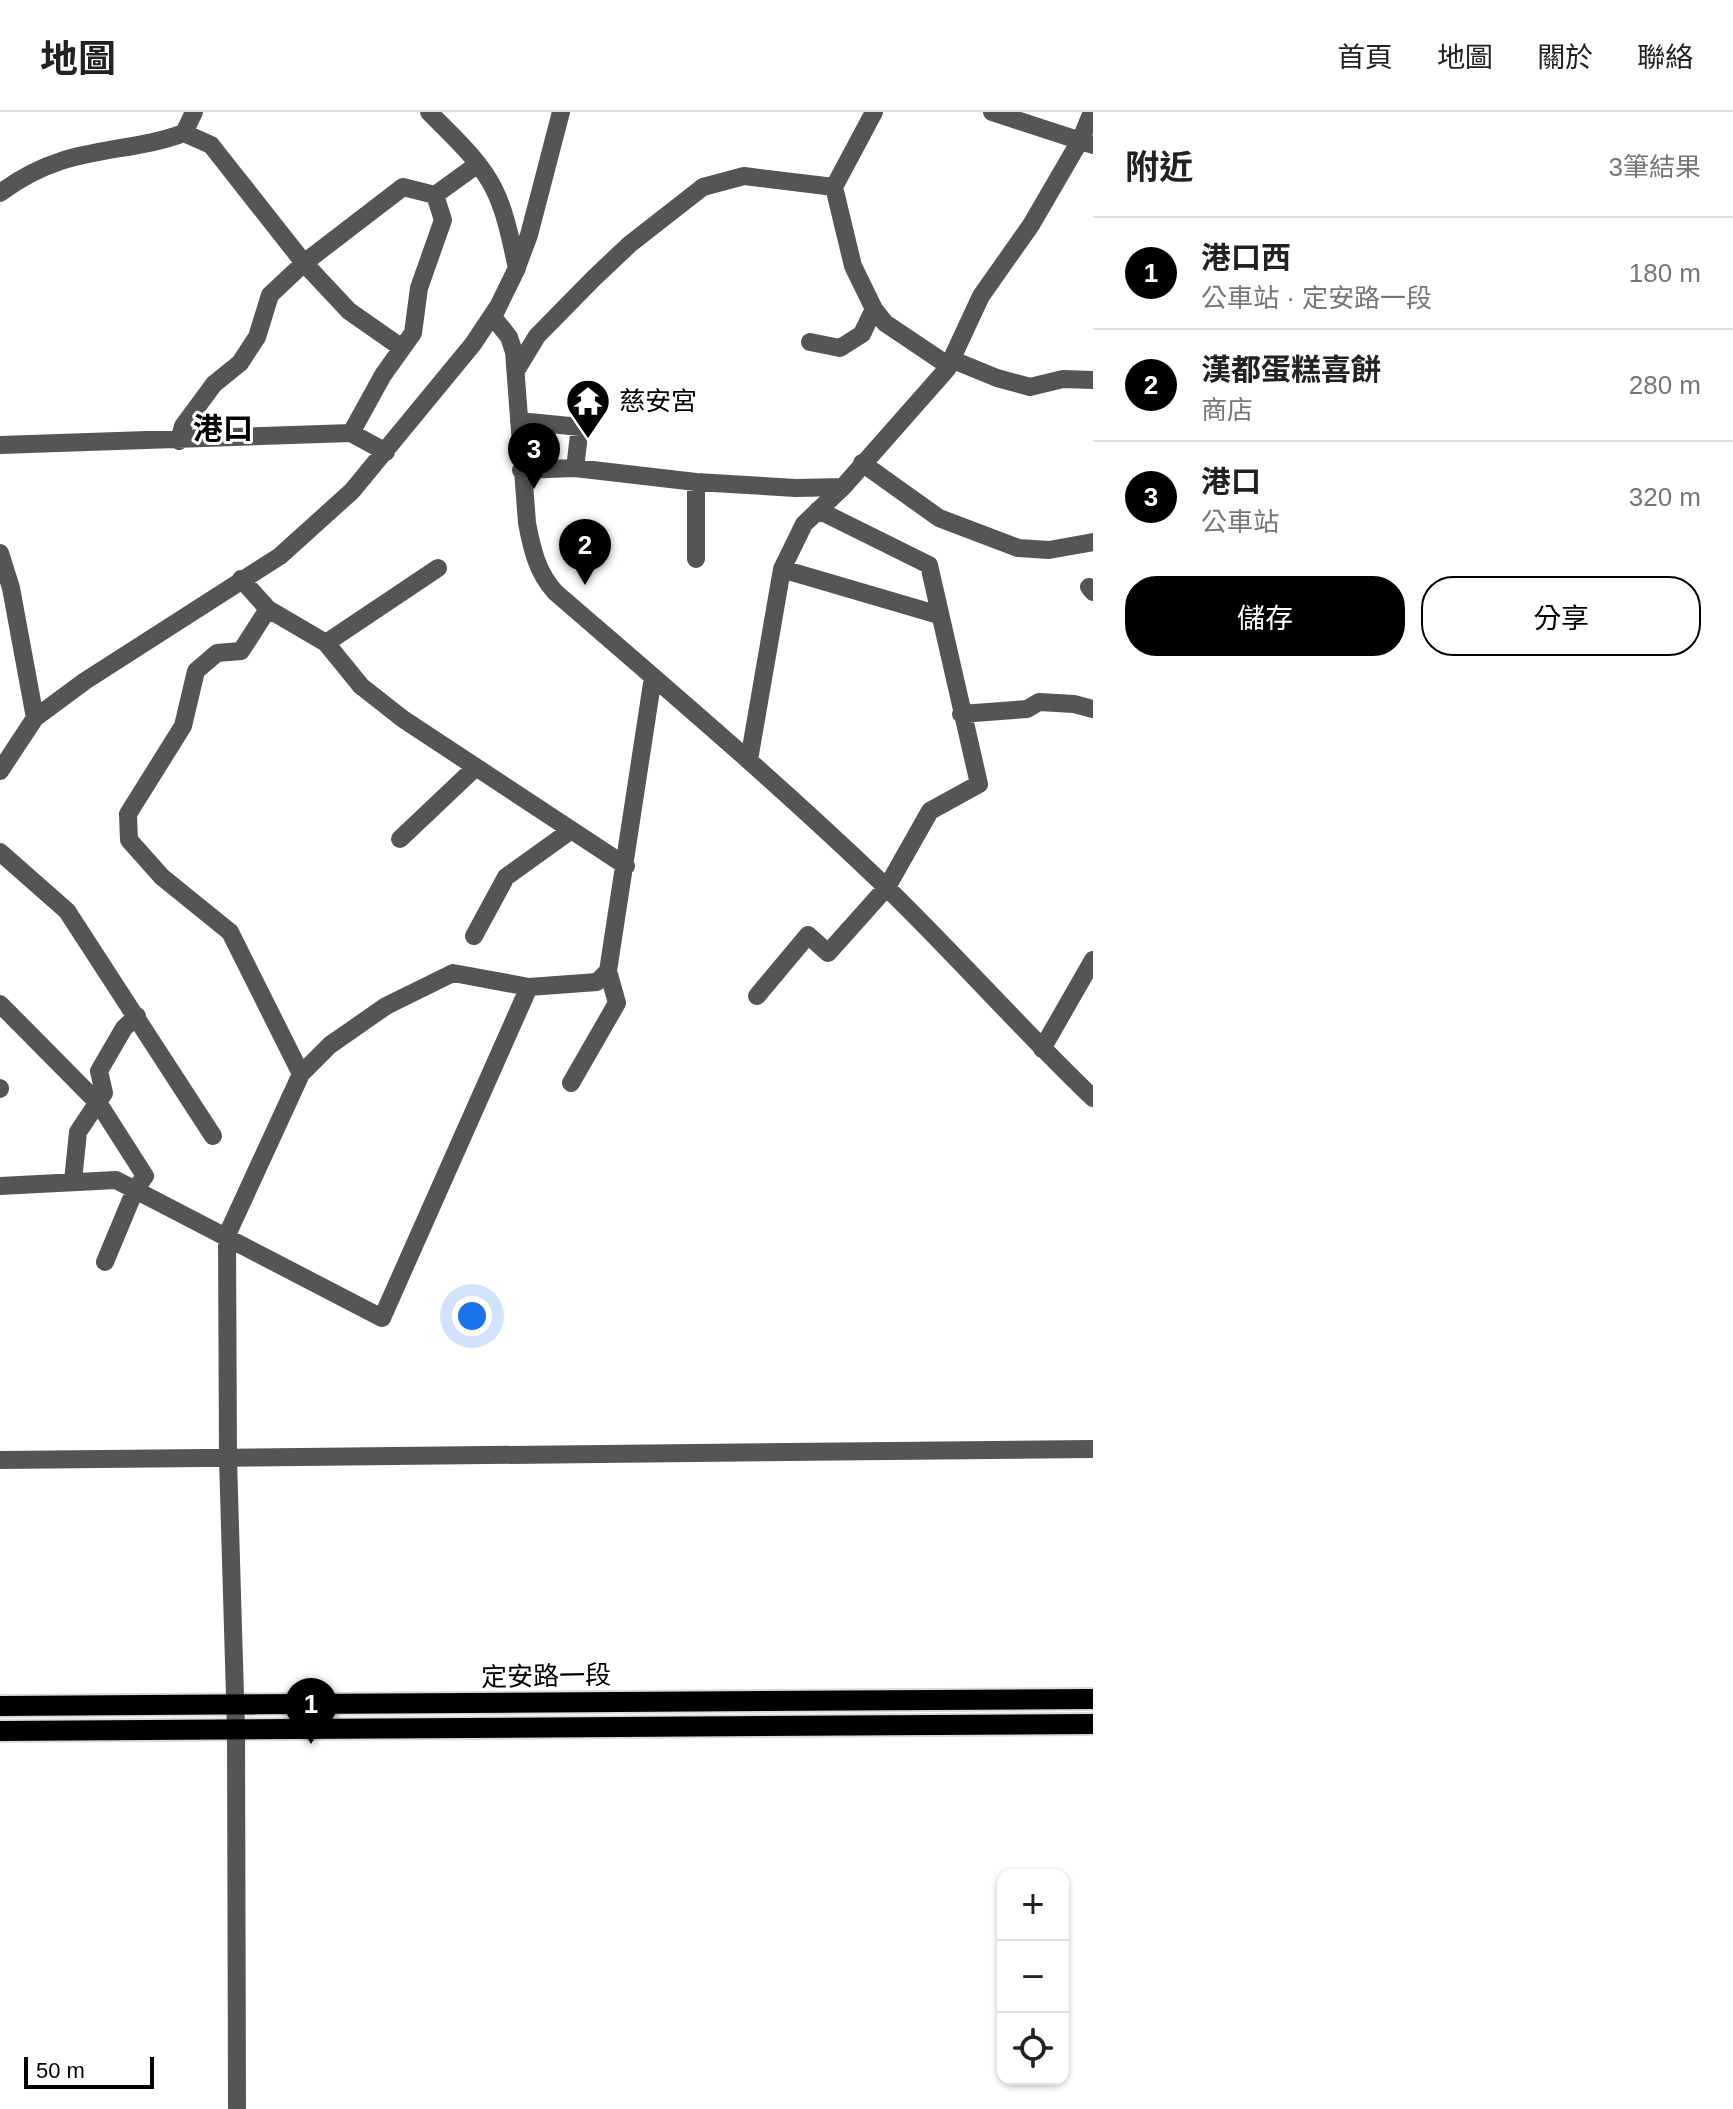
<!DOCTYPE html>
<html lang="zh-TW">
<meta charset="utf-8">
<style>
body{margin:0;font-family:Helvetica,"Noto Sans TC",sans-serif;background:#f2f2f2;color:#222}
.controls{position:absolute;right:24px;bottom:24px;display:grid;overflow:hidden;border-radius:16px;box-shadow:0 2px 6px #0004}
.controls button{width:72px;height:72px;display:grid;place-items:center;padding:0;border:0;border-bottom:2px solid #e0e0e0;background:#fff;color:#222;font:40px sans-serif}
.scale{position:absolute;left:24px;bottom:20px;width:130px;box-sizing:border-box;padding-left:8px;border:4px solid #000;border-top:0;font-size:22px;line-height:28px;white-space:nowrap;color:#000;-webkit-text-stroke:6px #fff;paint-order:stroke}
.you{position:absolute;left:472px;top:1204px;width:28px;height:28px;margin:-20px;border:6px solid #fff;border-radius:50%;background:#1a73e8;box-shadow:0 0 0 12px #1a73e833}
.badge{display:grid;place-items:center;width:52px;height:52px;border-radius:50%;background:#000;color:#fff;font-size:26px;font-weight:700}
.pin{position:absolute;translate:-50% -66px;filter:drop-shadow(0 2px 4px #0008)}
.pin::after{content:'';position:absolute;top:42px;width:28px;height:24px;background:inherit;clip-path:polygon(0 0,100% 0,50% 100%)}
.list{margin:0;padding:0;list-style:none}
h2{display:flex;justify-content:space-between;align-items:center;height:104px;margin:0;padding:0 32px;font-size:34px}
h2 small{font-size:26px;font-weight:400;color:#767676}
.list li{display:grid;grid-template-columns:52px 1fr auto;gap:24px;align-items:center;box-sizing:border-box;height:112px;padding:0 32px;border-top:2px solid #e0e0e0}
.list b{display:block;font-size:30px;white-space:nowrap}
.list p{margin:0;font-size:26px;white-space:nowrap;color:#767676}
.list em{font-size:26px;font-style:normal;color:#767676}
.actions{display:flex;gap:16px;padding:24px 32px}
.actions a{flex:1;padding:18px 0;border:2px solid #000;border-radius:32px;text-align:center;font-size:28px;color:#000}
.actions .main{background:#000;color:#fff}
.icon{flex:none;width:44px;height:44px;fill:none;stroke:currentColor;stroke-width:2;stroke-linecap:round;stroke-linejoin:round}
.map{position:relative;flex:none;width:1093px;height:1997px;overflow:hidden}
header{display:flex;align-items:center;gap:48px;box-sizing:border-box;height:112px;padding:0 40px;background:#fff;border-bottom:2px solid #e0e0e0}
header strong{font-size:38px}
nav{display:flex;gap:44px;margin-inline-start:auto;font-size:28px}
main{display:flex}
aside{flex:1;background:#fff}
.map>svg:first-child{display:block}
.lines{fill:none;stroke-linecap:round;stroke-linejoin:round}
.major-casing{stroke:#dbdbdb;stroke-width:24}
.minor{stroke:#555;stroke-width:18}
.major{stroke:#000;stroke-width:20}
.labels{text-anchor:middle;stroke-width:6;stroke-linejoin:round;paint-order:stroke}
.poi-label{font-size:26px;fill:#000;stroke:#fff;text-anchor:start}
.street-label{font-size:26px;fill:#000;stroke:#fff}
.quarter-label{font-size:30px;font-weight:bold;fill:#000;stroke:#fff}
</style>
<header>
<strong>地圖</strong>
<nav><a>首頁</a><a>地圖</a><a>關於</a><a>聯絡</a></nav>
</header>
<main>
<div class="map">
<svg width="1093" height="1997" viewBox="0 0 1093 1997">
<rect width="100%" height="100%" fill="#fff"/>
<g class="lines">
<g class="major-casing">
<path id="major" d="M0,1594l1093,-7
M0,1619l1093,-7"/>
</g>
<path class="minor" d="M429,0c23,24 50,47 65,77 12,24 17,53 23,79l-24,49 16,20 5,15 13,171c5,26 10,49 28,69 111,96 224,192 330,294 71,69 136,143 208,212
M992,0l101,33
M184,21l27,12 93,118 45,48 53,37
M0,81c19,-14 39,-25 61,-32 40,-13 83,-13 123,-28l10,-21
M517,155l12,-32 32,-123
M874,197l11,14 64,43
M810,230l30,6 22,-14 12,-25 -21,-43 -19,-79 40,-75
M953,248l44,18 33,9 33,-8 30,1
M517,257l20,-33 57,-58 36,-34 73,-57 41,-11 90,11
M519,309l61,6 -5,41
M351,321l32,-58 30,-42 6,-45 24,-68 -8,-25
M179,329l4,-15 31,-42 26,-21 17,-26 13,-42 34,-32 99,-76 32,8 43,-31
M0,333l351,-12 35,19
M862,351l77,55 79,30 31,2 44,-8
M521,358l54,-2 121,14 100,6 47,-1
M696,370v77
M0,441l11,35 24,130
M782,457l157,46
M241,467l27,30 58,34 35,43 42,33 223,147
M1089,475l4,5
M268,497l-27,42 -24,2 -21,18 -13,55 -55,88 1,26 33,37 68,55 71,142
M326,531l112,-75
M961,602l66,-5 12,-7 35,2 19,5
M749,648l33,-191 22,-45 39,-37 104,-118 34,-73 50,-71 50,-86 11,-27
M0,659l35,-53 50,-37 195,-125 72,-65 121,-147 24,-36
M400,727l76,-72
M0,740l67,59 146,225
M474,824l32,-59 64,-46
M757,884l51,-61 20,18 59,-66 43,-76 49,-27 -50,-219 -111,-55
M0,892l99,100 46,72 -10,14 -30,72
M1042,937l51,-89
M571,971l46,-80 -9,-32
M0,976v1
M73,1069l5,-49 26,-39 -5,-22 25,-43 13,-12
M0,1074l116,-6 266,138 147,-331
M0,1348l1093,-11
M237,1997l-1,-379 -8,-271 -1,-224 74,-161 29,-29 56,-39 67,-33 76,14 68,-5 11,-11 45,-294"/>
<use href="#major" class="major"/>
</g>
<defs>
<g id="temple-pin" transform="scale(2.3)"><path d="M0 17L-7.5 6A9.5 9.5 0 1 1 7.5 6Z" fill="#000" stroke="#fff"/><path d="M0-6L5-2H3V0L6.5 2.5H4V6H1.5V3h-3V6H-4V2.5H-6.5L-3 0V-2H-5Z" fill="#fff"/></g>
</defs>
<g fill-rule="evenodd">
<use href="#temple-pin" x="588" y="289"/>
</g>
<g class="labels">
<g class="poi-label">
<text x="619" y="298">慈安宮</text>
</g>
<g class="street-label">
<text transform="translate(546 1564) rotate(-1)" y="9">定安路一段</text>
</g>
<g class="quarter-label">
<text x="223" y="327">港口</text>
</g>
</g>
</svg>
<div class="controls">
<button>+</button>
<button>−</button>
<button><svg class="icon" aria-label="locate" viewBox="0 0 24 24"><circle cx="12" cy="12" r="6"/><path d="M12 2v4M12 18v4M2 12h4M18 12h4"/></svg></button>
</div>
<div class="scale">50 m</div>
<div class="you"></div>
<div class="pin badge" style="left:311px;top:1632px">1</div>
<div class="pin badge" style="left:585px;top:473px">2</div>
<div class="pin badge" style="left:534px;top:377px">3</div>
</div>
<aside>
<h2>附近<small>3筆結果</small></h2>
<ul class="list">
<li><span class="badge">1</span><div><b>港口西</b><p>公車站 · 定安路一段</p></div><em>180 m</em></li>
<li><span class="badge">2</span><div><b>漢都蛋糕喜餅</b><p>商店</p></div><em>280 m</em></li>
<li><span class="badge">3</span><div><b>港口</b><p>公車站</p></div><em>320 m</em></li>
</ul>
<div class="actions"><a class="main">儲存</a><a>分享</a></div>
</aside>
</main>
